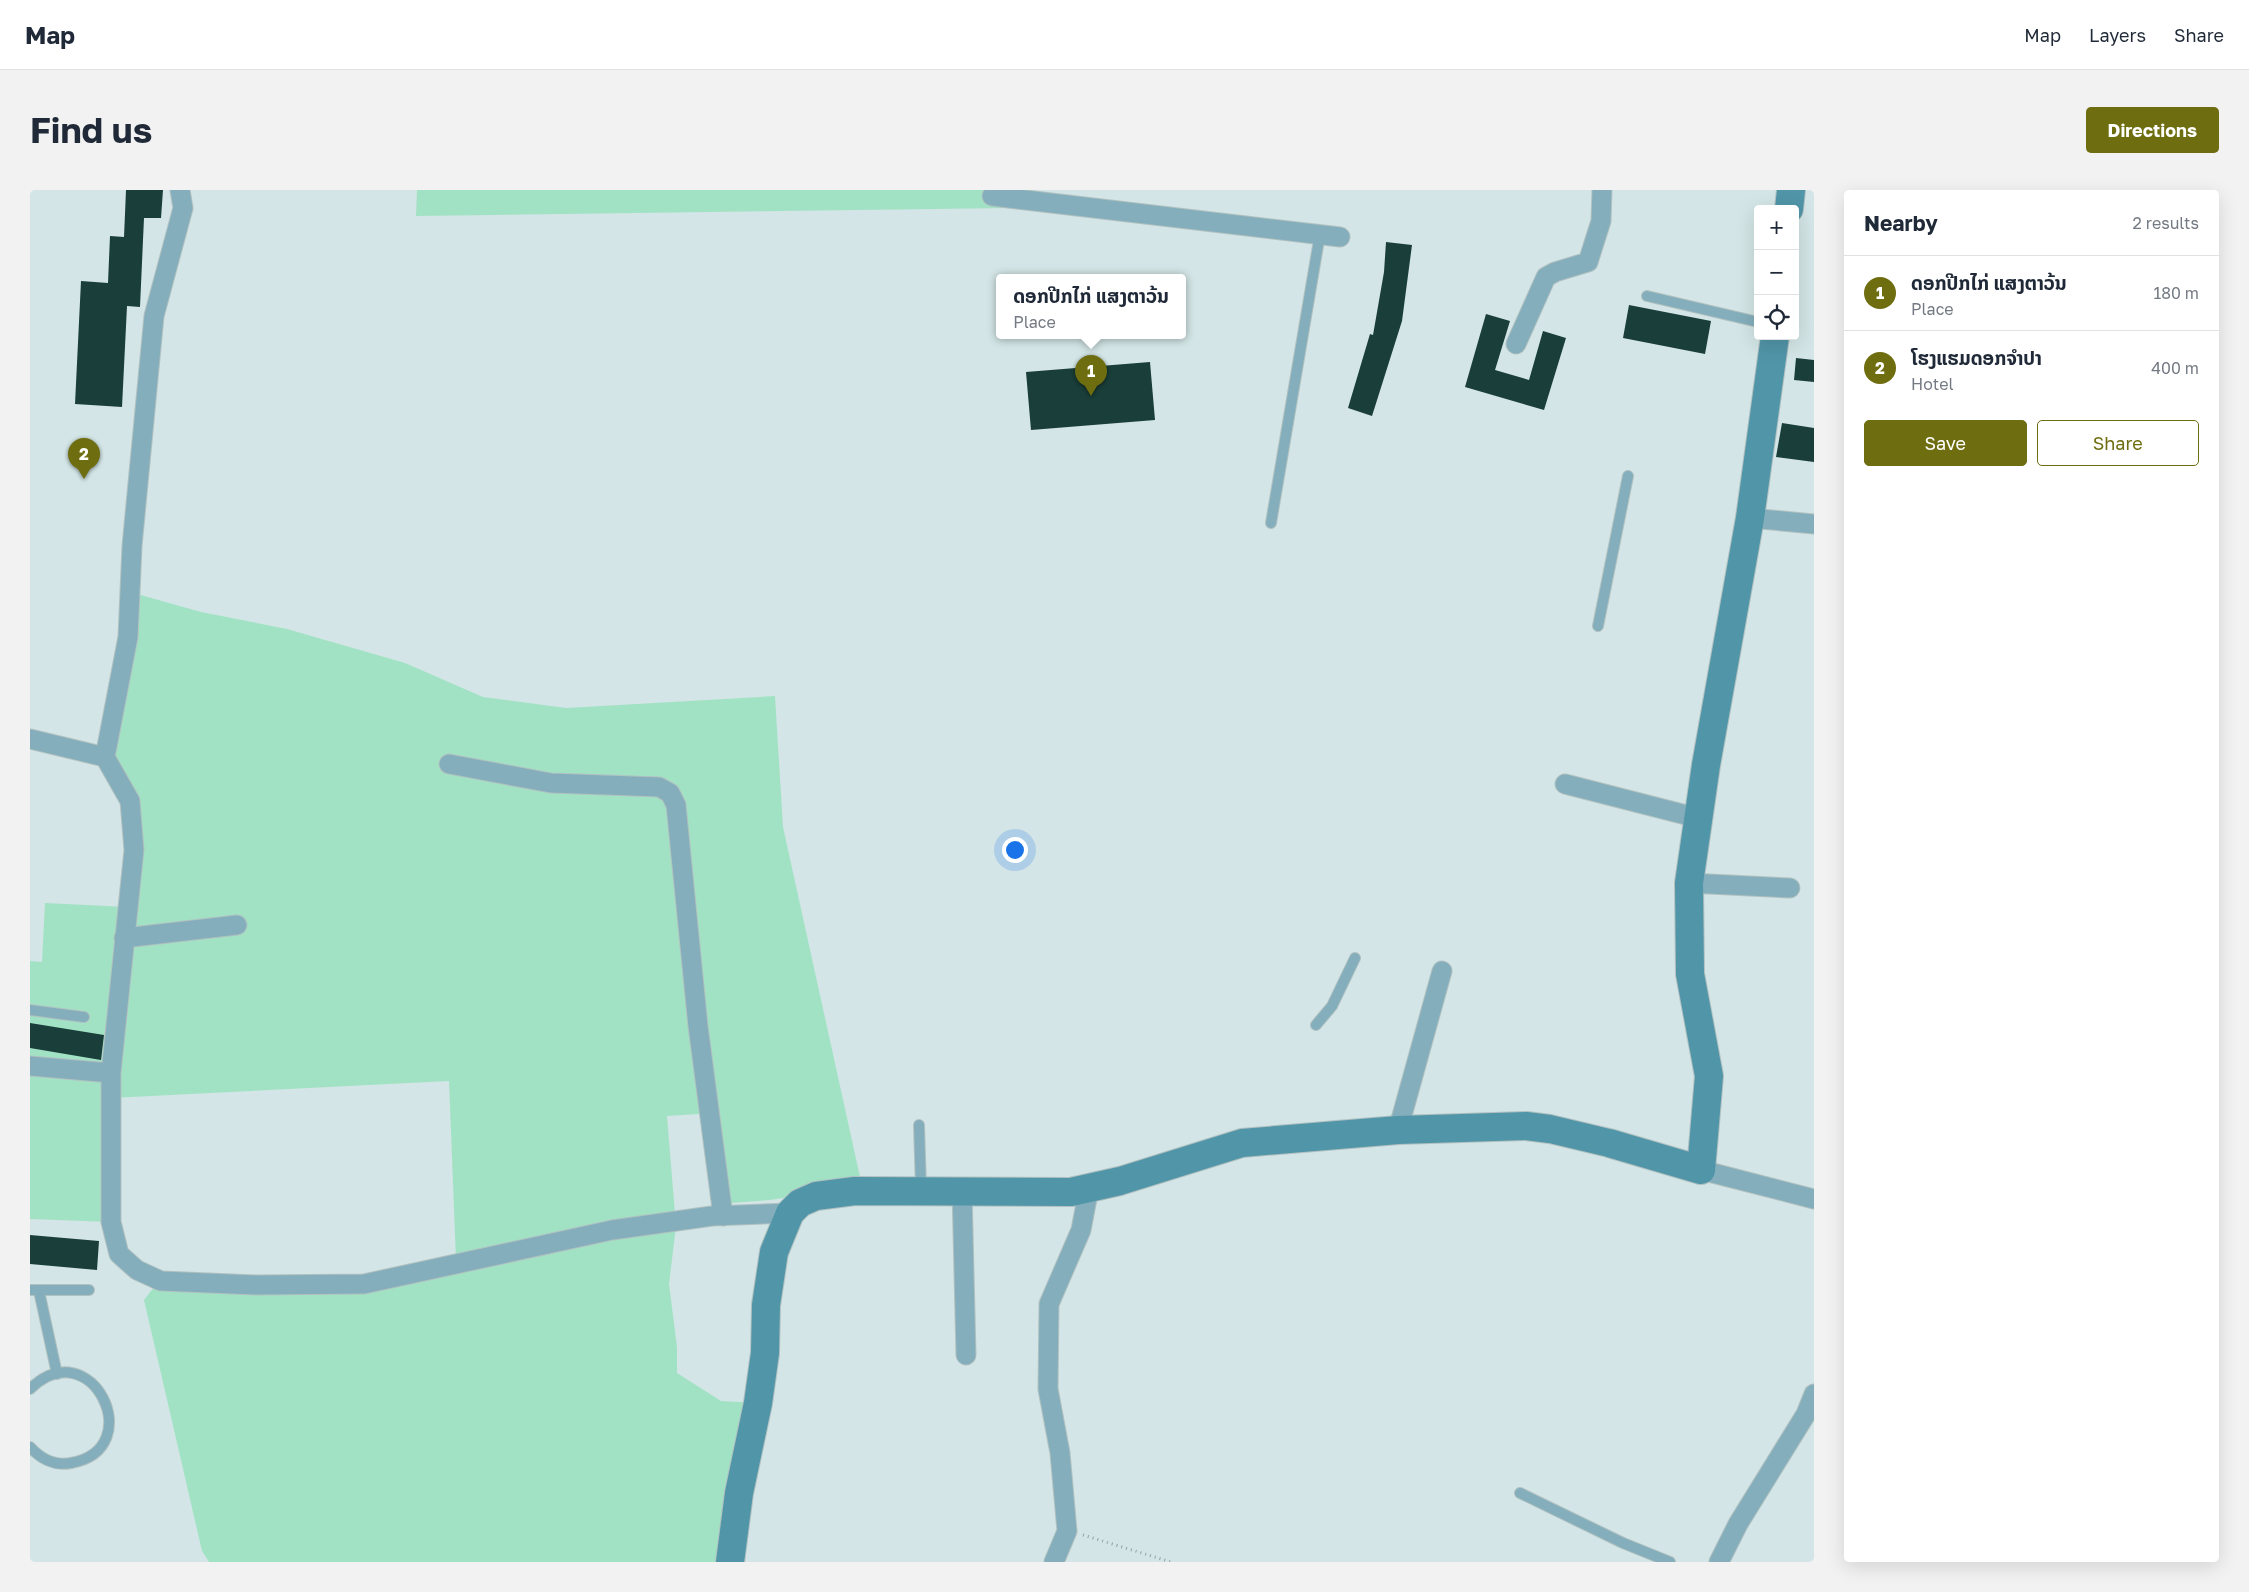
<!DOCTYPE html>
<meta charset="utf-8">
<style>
body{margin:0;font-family:"Golos Text","Noto Sans Lao",sans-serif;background:#f2f2f3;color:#1f2937}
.controls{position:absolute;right:15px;top:15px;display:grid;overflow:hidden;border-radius:5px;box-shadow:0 5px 20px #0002}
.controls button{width:45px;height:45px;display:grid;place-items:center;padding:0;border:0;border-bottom:1px solid #e0e1e3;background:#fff;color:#1f2937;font:25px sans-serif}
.you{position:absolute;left:984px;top:659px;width:18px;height:18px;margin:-12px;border:4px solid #fff;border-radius:50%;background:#1a73e8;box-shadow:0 0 0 8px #1a73e833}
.badge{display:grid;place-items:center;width:32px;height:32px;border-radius:50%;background:#6e6d0f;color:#fff;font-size:16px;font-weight:700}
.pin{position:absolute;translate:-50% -41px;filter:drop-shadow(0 1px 2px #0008)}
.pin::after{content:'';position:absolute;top:26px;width:18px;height:15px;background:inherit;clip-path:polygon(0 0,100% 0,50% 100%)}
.popup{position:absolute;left:966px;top:84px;width:190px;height:65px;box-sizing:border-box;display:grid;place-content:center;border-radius:5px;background:#fff;filter:drop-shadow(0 1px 4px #0005);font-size:16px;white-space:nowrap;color:#747a83}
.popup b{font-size:19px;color:#1f2937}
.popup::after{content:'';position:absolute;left:50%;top:100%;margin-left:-10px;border:10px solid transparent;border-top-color:#fff}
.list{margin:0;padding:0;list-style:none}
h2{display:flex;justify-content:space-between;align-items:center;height:65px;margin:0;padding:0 20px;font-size:21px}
h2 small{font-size:16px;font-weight:400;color:#747a83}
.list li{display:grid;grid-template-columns:32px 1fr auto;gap:15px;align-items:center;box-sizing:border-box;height:75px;padding:0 20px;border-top:1px solid #e0e1e3}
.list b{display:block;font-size:19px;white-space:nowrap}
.list p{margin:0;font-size:16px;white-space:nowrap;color:#747a83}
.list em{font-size:16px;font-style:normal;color:#747a83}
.actions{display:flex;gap:10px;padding:15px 20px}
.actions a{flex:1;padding:11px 0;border:1px solid #6e6d0f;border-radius:5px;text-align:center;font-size:18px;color:#6e6d0f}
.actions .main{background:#6e6d0f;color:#fff}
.icon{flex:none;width:28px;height:28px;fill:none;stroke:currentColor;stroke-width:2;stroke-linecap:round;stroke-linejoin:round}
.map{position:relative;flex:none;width:1784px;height:1372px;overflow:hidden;border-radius:5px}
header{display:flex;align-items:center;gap:30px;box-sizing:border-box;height:70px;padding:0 25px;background:#fff;border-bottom:1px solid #e0e1e3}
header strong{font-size:24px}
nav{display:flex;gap:28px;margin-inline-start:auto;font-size:18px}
.intro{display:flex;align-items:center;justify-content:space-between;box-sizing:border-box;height:120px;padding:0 30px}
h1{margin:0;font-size:35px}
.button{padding:12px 22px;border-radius:5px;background:#6e6d0f;color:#fff;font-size:18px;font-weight:700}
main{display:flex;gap:30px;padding:0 30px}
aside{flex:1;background:#fff;border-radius:5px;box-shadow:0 5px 20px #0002}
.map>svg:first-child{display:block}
.green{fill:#a2e2c4}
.building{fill:#1a3e39}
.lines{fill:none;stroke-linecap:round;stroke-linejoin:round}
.lane-casing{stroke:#b1c1c1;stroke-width:12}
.street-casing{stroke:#b1c1c1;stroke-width:21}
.secondary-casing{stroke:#b1c1c1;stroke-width:30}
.path{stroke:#93a2a2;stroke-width:3;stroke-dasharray:1 4;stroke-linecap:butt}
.lane{stroke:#84aebb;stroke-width:10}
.street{stroke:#84aebb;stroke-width:19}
.secondary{stroke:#5195a8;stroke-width:28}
</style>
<header>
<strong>Map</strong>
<nav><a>Map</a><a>Layers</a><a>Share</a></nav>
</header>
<div class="intro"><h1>Find us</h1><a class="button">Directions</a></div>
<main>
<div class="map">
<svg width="1784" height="1372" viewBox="0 0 1784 1372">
<rect width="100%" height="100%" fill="#d3e5e6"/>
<path class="green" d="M387,0h591l3,18 -595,8z
M100,402l71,20 86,17 118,34 78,34 83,11 209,-12 8,131 79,359 -92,14 -39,3 -17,-90 -47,3 9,110 -7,58 8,63v26l44,28 37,2 -28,159h-521l-7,-11 -58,-251 17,-22 204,4 91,-22 -7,-179 -338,17 -1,124 -80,-3v-258l12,1 3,-59 83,4 6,-57 -26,-97z"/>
<path class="building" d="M96,0h37l-2,28h-17l-4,89 -13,-1 -5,101 -47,-3 6,-123 27,2 2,-47 14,1z
M1356,52l26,3 -10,76 -30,95 -24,-8 22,-74 3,1 11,-63z
M1599,115l82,16 -6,33 -82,-16z
M1456,124l24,7 -15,49 34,10 14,-49 23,7 -22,72 -79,-23z
M1766,168l18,2v22l-20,-2z
M1120,172l5,58 -124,10 -5,-58z
M1752,233l32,5v34l-38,-5z
M0,833l74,12 -3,25 -71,-12z
M0,1045l69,6 -2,29 -67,-6z"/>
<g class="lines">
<g class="lane-casing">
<path id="lane" d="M1617,106l111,26
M1241,333l49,-289
M1568,436l30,-150
M0,820l54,7
M1286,835l16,-19 23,-48
M889,935l2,64
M0,1100h59
M9,1101l18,83
M0,1199c61,-60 120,60 41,74 -16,3 -30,-4 -41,-16
M1490,1303l103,50 47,19"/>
</g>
<g class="street-casing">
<path id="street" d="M150,0l3,18 -29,108 -22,230 -4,91 -23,120 25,44 4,49 -23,223v149l8,32 18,16 24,11 96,4 107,-1 248,-54 100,-14 78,-3
M962,6l348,41
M1486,154l30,-67 9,-5 33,-10 13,-41 1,-31
M1720,328l64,6
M0,549l75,18
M419,574l102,19 108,4 11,6 6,12 22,221 25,190
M1535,594l133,34
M1659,693l101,5
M94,748l113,-13
M0,876l81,7
M1368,940l44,-159
M1671,980l113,29
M932,1000l4,165
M1024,1372l13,-31 -7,-78 -12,-64 1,-85 32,-74 8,-42
M1689,1372l19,-38 68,-110 8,-20"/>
</g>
<g class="secondary-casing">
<path id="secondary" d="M1759,19l2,-19
M700,1372l9,-69 19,-90 7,-50 1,-48 8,-53 16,-39 10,-10 16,-7 39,-5 216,1 49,-11 122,-38 156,-13 128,-4 24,3 59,14 92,27 8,-94 -19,-102 -1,-91 17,-118 44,-247 25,-182"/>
</g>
<path class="path" d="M1053,1345l88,27"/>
<use href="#lane" class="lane"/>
<use href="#street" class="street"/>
<use href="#secondary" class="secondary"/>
</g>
</svg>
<div class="controls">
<button>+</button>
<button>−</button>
<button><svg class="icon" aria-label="locate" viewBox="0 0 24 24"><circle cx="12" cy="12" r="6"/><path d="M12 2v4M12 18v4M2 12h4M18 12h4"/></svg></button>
</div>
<div class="you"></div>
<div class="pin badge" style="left:1061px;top:206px">1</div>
<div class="popup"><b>ດອກປີກໄກ່ ແສງຕາວ້ນ</b>Place</div>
<div class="pin badge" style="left:54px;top:289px">2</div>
</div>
<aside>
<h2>Nearby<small>2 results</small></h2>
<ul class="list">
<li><span class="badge">1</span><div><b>ດອກປີກໄກ່ ແສງຕາວ້ນ</b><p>Place</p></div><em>180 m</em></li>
<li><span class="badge">2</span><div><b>ໂຮງແຮມດອກຈຳປາ</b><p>Hotel</p></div><em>400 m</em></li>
</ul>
<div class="actions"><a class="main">Save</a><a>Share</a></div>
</aside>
</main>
